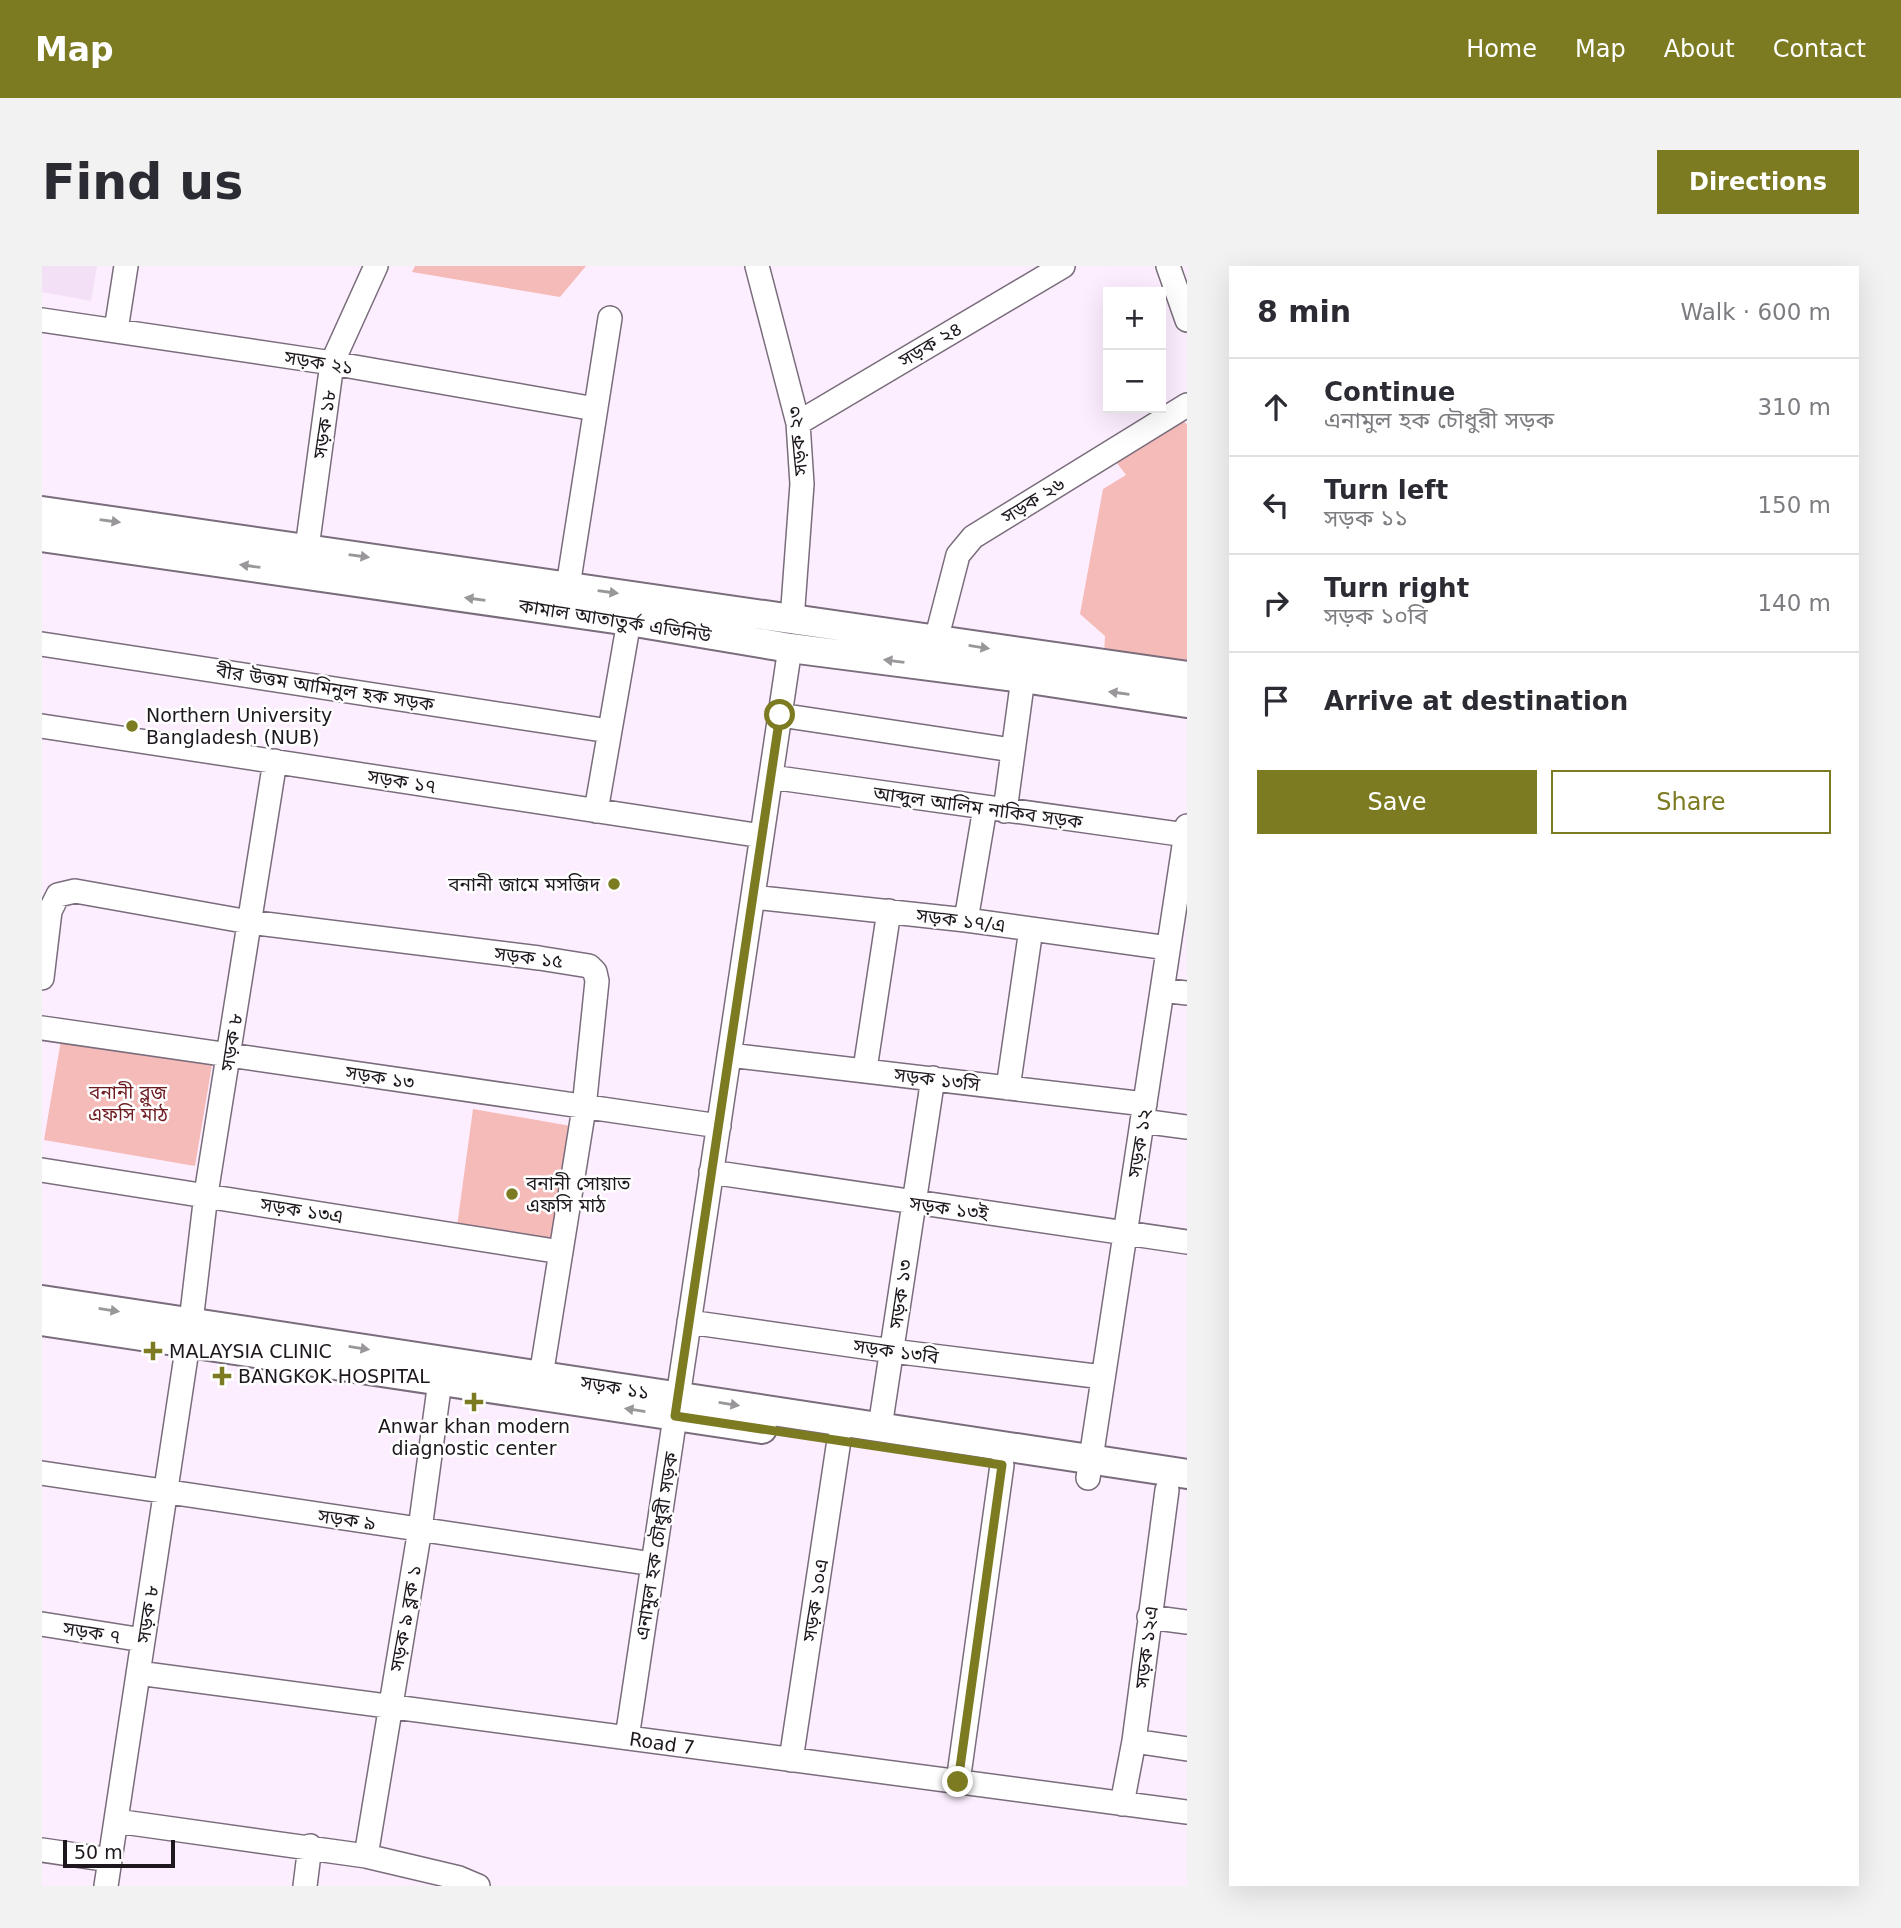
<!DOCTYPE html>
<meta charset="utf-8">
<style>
body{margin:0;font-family:"DejaVu Sans","Noto Sans Bengali",sans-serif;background:#f2f2f3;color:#2b2b33}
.controls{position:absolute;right:21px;top:21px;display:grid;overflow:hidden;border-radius:0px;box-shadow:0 7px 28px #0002}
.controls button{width:63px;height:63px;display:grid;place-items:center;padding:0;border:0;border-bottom:2px solid #e1e1e2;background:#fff;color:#2b2b33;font:35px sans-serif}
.scale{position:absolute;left:21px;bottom:18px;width:112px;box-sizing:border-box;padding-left:7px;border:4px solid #1e181e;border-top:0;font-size:19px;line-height:24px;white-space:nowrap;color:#1e181e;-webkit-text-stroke:5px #fff;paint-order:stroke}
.stop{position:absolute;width:21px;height:21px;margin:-16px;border:5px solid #7c7b22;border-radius:50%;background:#fff}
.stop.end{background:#7c7b22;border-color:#fff;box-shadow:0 2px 7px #0008}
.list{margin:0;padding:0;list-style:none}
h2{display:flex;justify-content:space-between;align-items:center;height:91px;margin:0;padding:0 28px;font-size:30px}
h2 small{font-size:23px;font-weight:400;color:#7c7c81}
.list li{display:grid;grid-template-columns:46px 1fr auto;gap:21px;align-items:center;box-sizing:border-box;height:98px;padding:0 28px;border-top:2px solid #e1e1e2}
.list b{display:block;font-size:26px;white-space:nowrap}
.list p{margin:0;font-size:23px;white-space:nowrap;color:#7c7c81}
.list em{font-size:23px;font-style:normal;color:#7c7c81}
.actions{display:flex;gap:14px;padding:21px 28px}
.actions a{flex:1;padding:16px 0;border:2px solid #7c7b22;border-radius:0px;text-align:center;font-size:24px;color:#7c7b22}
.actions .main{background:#7c7b22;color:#fff}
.icon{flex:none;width:38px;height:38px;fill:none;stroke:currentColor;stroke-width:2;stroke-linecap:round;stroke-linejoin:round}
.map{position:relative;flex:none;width:1145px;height:1620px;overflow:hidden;border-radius:0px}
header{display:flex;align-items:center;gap:42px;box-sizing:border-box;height:98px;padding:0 35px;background:#7c7b22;color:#fff}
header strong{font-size:33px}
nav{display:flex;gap:38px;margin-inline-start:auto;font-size:24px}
.intro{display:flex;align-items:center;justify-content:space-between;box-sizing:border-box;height:168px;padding:0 42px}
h1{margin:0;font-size:49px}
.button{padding:18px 32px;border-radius:0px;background:#7c7b22;color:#fff;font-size:24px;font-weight:700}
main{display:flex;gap:42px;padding:0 42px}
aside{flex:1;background:#fff;border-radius:0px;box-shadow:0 7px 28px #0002}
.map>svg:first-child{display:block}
.built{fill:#f4e0f6}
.green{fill:#f5bbb9}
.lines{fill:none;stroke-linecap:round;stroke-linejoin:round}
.minor-casing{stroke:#796c7b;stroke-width:26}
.major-casing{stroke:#796c7b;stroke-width:32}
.minor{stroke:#fff;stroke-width:23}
.major{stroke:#fff;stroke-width:28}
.oneway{fill:#9a979a}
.route{stroke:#7c7b22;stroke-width:9}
.poi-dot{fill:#7c7b22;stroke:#fff;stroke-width:2.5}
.labels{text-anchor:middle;stroke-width:5;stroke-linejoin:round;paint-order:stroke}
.street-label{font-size:19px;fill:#1e181e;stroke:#fff}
.poi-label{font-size:19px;fill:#1e181e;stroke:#fff;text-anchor:start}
.park-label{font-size:19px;fill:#6e1b21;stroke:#fff}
</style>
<header>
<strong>Map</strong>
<nav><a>Home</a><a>Map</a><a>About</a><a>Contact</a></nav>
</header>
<div class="intro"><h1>Find us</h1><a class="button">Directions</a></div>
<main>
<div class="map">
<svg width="1145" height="1620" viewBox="0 0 1145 1620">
<rect width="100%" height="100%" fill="#fdeeff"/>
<path class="built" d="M0,0h55l-6,35 -49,-9z"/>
<path class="green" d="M373,0h171l-26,31 -148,-25z
M1142,155l3,4v238l-83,-9 1,-18 -25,-22 23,-125 23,-14 -12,-16z
M19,774l151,25 -17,101 -151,-26z
M431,843l98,17 -14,115 -100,-15z"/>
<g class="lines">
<g class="minor-casing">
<path id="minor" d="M715,0l41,157 4,61 -10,136
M1126,0l19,54
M0,54l290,43 263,46
M74,64l10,-64
M756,157l265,-157
M265,282l25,-185 44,-97
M526,320l42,-268
M894,374l22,-85 15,-18 214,-132
M0,378l567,87
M738,449l232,35
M0,460l720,110
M729,511l415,58
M554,545l33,-190
M963,545l18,-133
M711,631l213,23 202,28
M924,654l19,-112
M0,712l8,-67 8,-16 17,-4 174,31 290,36 50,8 6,6 2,9 -13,127 -43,268
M1120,724l25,3
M0,762l677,98
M687,789l416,49
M823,803l24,-158
M966,822l23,-159
M1100,855l45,6
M0,904l519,82
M669,906l476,70
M149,1056l15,-128 69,-433
M647,1056l203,29 211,26
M838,1161l53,-349
M0,1207l611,91
M1046,1212l99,-652
M1107,1351l38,5
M0,1358l101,16
M96,1407l1049,139
M585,1472l163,-1090
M1092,1475l53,8
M749,1494l48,-320
M916,1516l44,-317
M1080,1538l12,-63 33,-251
M74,1555l250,35 93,22 19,8
M0,1584l68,10
M324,1590l54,-327 20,-148
M64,1620l82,-543
M263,1620l5,-40"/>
</g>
<g class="major-casing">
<path id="major" d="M0,245l1145,165
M0,271l587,84 161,27 233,30 164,25
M0,1034l1145,174
M0,1055l720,108"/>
</g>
<use href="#minor" class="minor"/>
<use href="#major" class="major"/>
</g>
<defs><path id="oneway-solid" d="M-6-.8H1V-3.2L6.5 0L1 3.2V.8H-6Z" transform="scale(1.75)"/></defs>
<g class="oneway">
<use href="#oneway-solid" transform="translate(68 255) rotate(8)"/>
<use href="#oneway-solid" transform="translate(317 290) rotate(8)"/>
<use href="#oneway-solid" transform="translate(208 300) rotate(-172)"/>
<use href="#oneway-solid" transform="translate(566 326) rotate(8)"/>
<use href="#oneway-solid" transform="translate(433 333) rotate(-172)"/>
<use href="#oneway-solid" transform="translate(937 381) rotate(9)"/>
<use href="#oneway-solid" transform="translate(852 395) rotate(-173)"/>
<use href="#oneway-solid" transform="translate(1077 427) rotate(-172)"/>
<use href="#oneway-solid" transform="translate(67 1044) rotate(9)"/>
<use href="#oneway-solid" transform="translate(317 1082) rotate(9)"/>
<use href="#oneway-solid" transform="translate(687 1138) rotate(9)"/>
<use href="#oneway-solid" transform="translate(593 1144) rotate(-171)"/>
</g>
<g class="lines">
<path class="route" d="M738,449l-105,701 327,49 -44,317"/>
</g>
<g class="poi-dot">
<circle cx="90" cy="460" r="7"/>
<circle cx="572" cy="618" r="7"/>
<circle cx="470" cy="928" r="7"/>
<path d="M107.5 1074.5h7v7h7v7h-7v7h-7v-7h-7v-7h7z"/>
<path d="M176.5 1099.5h7v7h7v7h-7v7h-7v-7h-7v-7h7z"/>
<path d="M428.5 1125.5h7v7h7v7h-7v7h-7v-7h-7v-7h7z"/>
</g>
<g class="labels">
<g class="street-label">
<text transform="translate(888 78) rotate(-31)" y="7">সড়ক ২৪</text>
<text transform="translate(277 96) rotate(9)" y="7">সড়ক ২১</text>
<text transform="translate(282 158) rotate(-82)" y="7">সড়ক ১৮</text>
<text transform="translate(755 175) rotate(-96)" y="7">সড়ক ২৩</text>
<text transform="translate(991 234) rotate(-32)" y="7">সড়ক ২৬</text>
<text transform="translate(573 354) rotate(9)" y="7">কামাল আতাতুর্ক এভিনিউ</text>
<text transform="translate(283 421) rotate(9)" y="7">বীর উত্তম আমিনুল হক সড়ক</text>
<text transform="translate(360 515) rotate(9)" y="7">সড়ক ১৭</text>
<text transform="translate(936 541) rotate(8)" y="7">আব্দুল আলিম নাকিব সড়ক</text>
<text transform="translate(919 654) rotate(7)" y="7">সড়ক ১৭/এ</text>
<text transform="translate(487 691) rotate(7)" y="7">সড়ক ১৫</text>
<text transform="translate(189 776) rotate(-81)" y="7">সড়ক ৮</text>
<text transform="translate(338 811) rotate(9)" y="7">সড়ক ১৩</text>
<text transform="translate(895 813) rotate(7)" y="7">সড়ক ১৩সি</text>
<text transform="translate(1097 877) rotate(-81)" y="7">সড়ক ১২</text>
<text transform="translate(907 942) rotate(8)" y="7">সড়ক ১৩ই</text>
<text transform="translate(260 944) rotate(9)" y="7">সড়ক ১৩এ</text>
<text transform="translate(858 1028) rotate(-82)" y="7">সড়ক ১৩</text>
<text transform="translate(854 1085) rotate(8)" y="7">সড়ক ১৩বি</text>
<text transform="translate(573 1121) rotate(9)" y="7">সড়ক ১১</text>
<text transform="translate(305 1253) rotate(8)" y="7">সড়ক ৯</text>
<text transform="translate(614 1280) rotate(-81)" y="7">এনামুল হক চৌধুরী সড়ক</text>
<text transform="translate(773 1334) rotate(-81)" y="7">সড়ক ১০এ</text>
<text transform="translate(105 1348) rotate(-81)" y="7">সড়ক ৮</text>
<text transform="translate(363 1352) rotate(-80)" y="7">সড়ক ৯ ব্লক ১</text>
<text transform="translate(50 1366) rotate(9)" y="7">সড়ক ৭</text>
<text transform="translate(1104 1381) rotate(-83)" y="7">সড়ক ১২এ</text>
<text transform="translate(620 1477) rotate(8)" y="7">Road 7</text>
</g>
<g class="poi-label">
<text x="104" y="456">Northern University<tspan x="104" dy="22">Bangladesh (NUB)</tspan></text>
<text x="558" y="625" text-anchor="end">বনানী জামে মসজিদ</text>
<text x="484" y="924">বনানী সোয়াত<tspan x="484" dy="22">এফসি মাঠ</tspan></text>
<text x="127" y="1092">MALAYSIA CLINIC</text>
<text x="196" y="1117">BANGKOK HOSPITAL</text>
<text x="432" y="1167" text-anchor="middle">Anwar khan modern<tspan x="432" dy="22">diagnostic center</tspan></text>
</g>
<g class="park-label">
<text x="86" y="833">বনানী ব্লুজ<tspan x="86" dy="22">এফসি মাঠ</tspan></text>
</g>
</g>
</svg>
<div class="controls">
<button>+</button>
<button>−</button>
</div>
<div class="scale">50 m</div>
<div class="stop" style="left:738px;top:449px"></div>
<div class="stop end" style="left:916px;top:1516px"></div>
</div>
<aside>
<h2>8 min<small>Walk · 600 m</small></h2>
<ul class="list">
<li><svg class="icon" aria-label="ahead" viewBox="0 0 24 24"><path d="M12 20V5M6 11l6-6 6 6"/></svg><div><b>Continue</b><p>এনামুল হক চৌধুরী সড়ক</p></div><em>310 m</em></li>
<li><svg class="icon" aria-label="left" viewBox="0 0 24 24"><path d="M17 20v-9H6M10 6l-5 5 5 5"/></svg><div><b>Turn left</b><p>সড়ক ১১</p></div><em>150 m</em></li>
<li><svg class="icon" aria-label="right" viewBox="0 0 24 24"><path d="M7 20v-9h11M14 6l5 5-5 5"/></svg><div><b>Turn right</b><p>সড়ক ১০বি</p></div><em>140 m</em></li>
<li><svg class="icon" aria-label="arrive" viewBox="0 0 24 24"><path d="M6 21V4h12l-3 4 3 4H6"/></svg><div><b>Arrive at destination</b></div></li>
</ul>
<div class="actions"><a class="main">Save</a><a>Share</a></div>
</aside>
</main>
